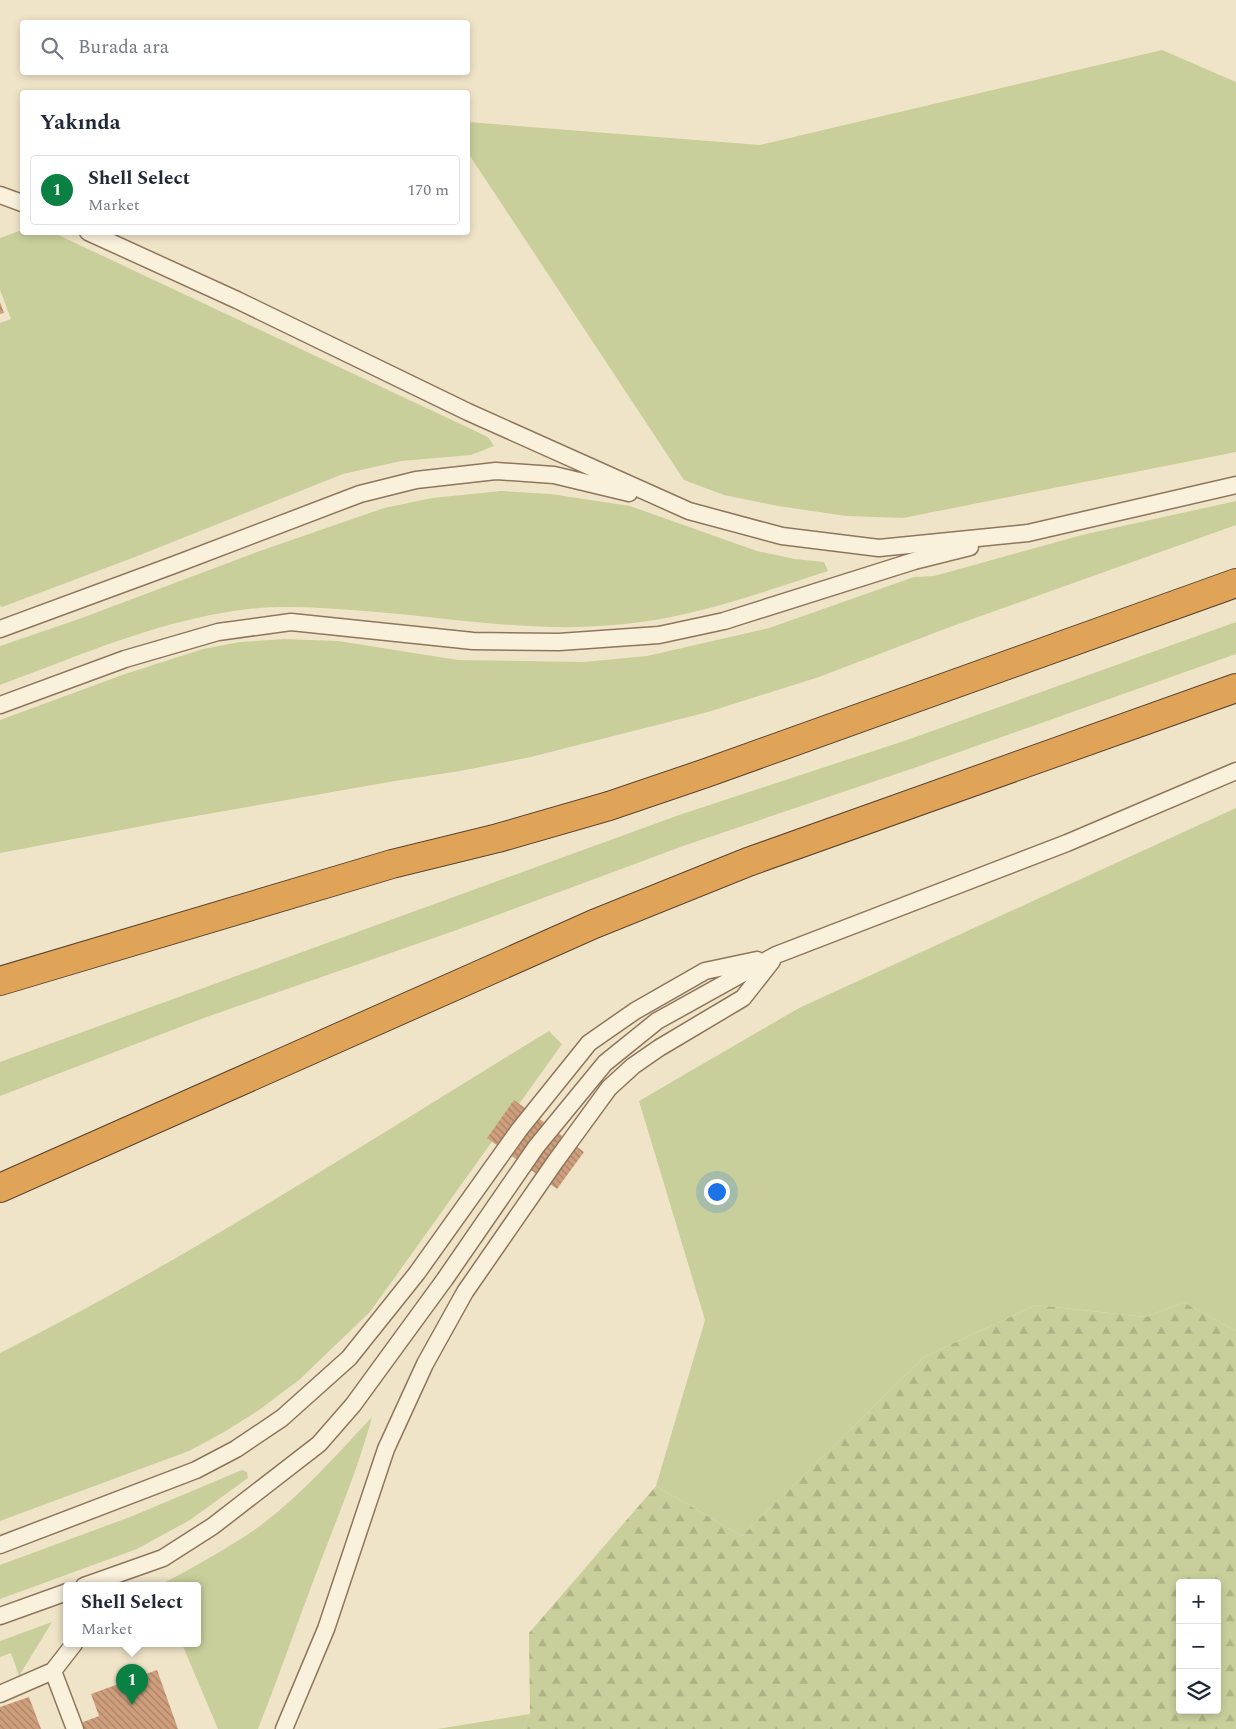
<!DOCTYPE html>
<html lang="tr">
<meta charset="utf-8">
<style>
body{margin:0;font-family:Spectral,serif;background:#f2f2f3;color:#1f2937}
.controls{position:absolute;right:15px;bottom:15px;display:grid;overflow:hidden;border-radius:5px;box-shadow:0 2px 8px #0003}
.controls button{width:45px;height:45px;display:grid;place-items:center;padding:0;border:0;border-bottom:1px solid #e0e1e3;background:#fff;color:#1f2937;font:25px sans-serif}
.you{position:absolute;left:716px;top:1191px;width:18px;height:18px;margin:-12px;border:4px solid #fff;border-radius:50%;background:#1a73e8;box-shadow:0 0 0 8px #1a73e833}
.badge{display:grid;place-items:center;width:32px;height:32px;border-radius:50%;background:#0b8043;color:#fff;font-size:16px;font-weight:700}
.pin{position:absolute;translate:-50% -41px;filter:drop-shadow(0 1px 2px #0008)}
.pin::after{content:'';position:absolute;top:26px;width:18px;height:15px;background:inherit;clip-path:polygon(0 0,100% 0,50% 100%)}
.popup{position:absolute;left:63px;top:1582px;width:138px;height:65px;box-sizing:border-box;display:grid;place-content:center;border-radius:5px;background:#fff;filter:drop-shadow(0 1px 4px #0005);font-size:16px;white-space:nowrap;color:#747a83}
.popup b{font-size:19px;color:#1f2937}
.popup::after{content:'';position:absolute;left:50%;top:100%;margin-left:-10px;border:10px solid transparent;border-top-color:#fff}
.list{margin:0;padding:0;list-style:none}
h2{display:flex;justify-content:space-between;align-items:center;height:65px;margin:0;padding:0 20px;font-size:21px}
h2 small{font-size:16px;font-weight:400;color:#747a83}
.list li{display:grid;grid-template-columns:32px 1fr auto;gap:15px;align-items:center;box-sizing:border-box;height:70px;margin:0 10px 10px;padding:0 10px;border:1px solid #e0e1e3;border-radius:5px}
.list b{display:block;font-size:19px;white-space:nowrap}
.list p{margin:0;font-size:16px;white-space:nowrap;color:#747a83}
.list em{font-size:16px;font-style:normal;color:#747a83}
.icon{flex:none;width:28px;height:28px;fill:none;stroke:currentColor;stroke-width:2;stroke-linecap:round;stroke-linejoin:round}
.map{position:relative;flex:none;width:1236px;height:1729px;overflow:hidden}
.search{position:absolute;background:#fff;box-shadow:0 2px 8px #0003;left:20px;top:20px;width:450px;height:55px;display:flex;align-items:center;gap:12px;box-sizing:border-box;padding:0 18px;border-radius:5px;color:#747a83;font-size:19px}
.panel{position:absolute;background:#fff;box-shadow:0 2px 8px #0003;left:20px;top:90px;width:450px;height:145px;border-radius:5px}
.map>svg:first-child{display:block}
.green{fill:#c9cf9b}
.forest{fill:url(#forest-firs);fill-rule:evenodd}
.building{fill:url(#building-back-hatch)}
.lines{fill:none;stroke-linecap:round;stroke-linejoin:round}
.service-casing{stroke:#8d765c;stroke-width:19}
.motorway-casing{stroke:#5b4430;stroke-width:30}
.service{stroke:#faf1dc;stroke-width:16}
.motorway{stroke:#e0a458;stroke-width:28}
</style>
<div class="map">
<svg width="1236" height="1729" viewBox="0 0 1236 1729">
<defs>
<pattern id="forest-firs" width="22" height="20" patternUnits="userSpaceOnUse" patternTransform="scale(1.25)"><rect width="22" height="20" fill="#c9cf9b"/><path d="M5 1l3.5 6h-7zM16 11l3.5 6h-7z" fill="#aeb285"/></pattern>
<pattern id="building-back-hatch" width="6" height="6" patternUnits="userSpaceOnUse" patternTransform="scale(1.25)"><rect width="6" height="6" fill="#cf9f7d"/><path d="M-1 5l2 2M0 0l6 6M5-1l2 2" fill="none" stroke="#a98266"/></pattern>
</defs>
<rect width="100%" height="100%" fill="#f0e4c8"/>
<path class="green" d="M1162,50l74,32v370l-333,66 -57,-2 -68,-10 -54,-11 -40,-15 -216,-327v-31l292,23z
M22,230v2l32,1 434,204 6,9 -23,9 -70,6 -58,13 -208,83 -133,50 -2,-1v-283l11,-4 -11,-29v-52z
M501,491l50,3 79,12 127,45 38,8 29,3 4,9c-46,15 -92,31 -139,42 -45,11 -93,15 -139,14 -71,-2 -142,-14 -213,-18 -29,-2 -60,-3 -89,0 -86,10 -167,46 -248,76v-39l79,-27 178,-67 127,-44 48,-10z
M1236,501v24l-286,102 -131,50 -111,35 -177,45 -71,14 -65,10 -216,38 -179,34v-133l125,-46 78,-25 37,-7 44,-3 54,2 120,19 126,2 63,-6 122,-28 145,-51 20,-1 148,-41z
M1236,622v32l-322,114 -228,77 -232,86 -253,88 -201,77v-34l679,-247 228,-75z
M1236,808v523l-53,-29 -37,15 -110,-12 -112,52 -182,179 -86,-50 49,-166 -66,-219 160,-93z
M549,1031l13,13 -192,268 -71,68 -40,30 -35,22 -35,19 -189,70v-168c190,-95 368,-212 549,-322z
M372,1417c-15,56 -38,108 -58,162 -19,50 -36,100 -56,150h-40l-36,-85h15v-58h-39c34,-18 67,-36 99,-58 43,-31 79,-73 115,-111z
M242,1470l5,2 1,6 -58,42 -53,29 -137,50v-34l130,-48z
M52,1622l-33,54 -8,-23 -11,4v-16z
M530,1714l-7,15h-86z"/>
<path class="forest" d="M1183,1302l53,29v398h-713l7,-15 -1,-81 127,-147 86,50 182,-179 112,-52 110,12zM1180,1583h37v127h-37z"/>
<path class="building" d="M0,302l4,11 -4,1z
M514,1100l70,52 -27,37 -70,-51z
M157,1670l21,59h-113l34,-13 -8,-22z
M29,1697l12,32h-41v-22z"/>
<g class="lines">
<g class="service-casing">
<path id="service" d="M0,195l22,8
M88,232l149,68 231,112 221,99 93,25 97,12 149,-15 208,-48
M0,629l171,-63 189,-72 56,-14 80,-9 58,4 75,18
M0,705l125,-46 93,-27 73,-10 182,19 86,1 100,-7 65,-14 190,-60 56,-14
M0,1545l196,-75 40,-21 46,-31 67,-60 68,-85 102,-143 70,-87 46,-32 70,-40 52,-11
M84,1586l79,-28 50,-32 106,-82 34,-39 92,-126 91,-132 69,-84 52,-42 119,-66 291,-112 169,-72
M0,1616l67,-24
M53,1671l22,58
M0,1694l53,-23 21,-27
M284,1729l42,-100 60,-180 39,-85 40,-72 90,-130 54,-74 24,-22 26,-18 84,-50 29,-37"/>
</g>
<g class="motorway-casing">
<path id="motorway" d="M0,981l392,-117 106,-26 111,-32 97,-33 530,-190
M0,1188l594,-264 154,-62 488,-174"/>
</g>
<use href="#service" class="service"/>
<use href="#motorway" class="motorway"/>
</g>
</svg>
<div class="controls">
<button>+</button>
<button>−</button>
<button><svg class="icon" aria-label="layers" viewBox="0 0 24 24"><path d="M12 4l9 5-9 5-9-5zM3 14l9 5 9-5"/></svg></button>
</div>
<div class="you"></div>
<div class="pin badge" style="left:132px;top:1705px">1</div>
<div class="popup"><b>Shell Select</b>Market</div>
<div class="search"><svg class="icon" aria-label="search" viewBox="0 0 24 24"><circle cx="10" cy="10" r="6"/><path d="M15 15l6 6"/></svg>Burada ara</div>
<section class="panel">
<h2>Yakında<small></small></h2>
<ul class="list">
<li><span class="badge">1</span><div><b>Shell Select</b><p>Market</p></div><em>170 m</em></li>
</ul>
</section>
</div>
